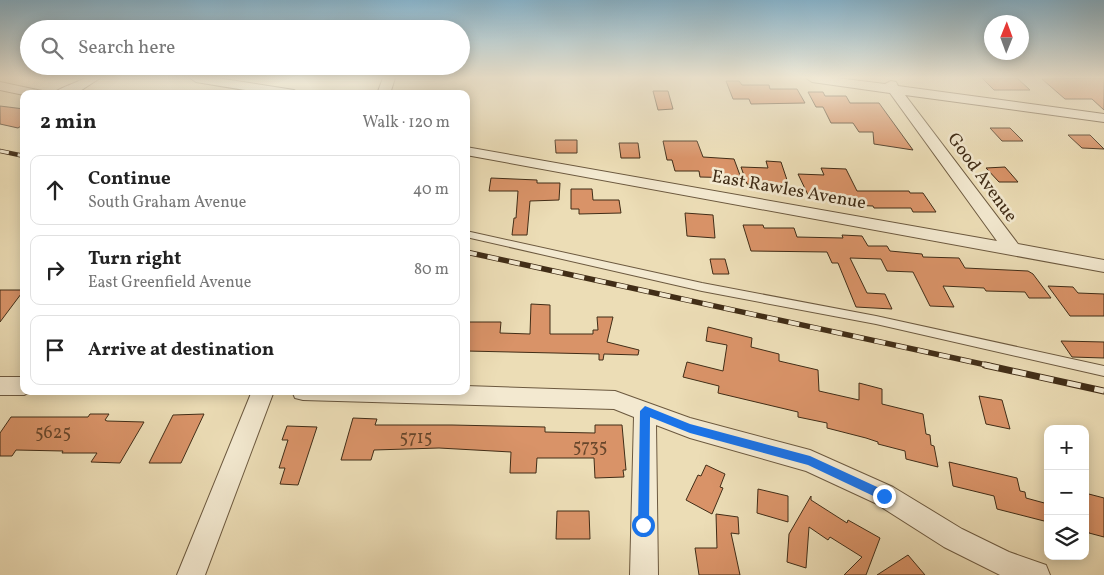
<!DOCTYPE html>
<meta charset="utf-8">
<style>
body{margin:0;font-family:Vollkorn,serif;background:#f2f2f2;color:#222}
.controls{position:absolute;right:15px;bottom:15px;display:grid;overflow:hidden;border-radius:10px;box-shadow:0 2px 12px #0003}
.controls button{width:45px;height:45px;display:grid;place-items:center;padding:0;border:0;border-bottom:1px solid #e0e0e0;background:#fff;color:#222;font:25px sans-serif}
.compass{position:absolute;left:984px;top:15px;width:45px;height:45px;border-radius:50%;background:#fff;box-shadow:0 2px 12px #0003;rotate:1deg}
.stop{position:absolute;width:15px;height:15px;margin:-11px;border:4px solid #1a73e8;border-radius:50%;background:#fff}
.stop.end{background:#1a73e8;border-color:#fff;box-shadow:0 1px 5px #0008}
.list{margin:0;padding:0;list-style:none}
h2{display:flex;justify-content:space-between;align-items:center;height:65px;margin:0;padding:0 20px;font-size:21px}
h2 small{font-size:16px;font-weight:400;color:#767676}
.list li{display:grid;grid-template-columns:32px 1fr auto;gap:15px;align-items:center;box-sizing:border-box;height:70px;margin:0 10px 10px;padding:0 10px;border:1px solid #e0e0e0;border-radius:10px}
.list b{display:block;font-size:19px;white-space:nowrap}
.list p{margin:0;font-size:16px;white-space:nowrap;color:#767676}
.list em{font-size:16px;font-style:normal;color:#767676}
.icon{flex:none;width:28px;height:28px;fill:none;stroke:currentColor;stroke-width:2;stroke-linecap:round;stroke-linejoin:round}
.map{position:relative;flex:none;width:1104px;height:575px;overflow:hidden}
.search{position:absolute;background:#fff;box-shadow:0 2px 12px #0003;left:20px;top:20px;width:450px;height:55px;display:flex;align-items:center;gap:12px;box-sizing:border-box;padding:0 18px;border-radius:28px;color:#767676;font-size:19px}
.panel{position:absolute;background:#fff;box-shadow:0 2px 12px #0003;left:20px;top:90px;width:450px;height:305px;border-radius:10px}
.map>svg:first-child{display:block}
.building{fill:#d99368;stroke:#412d17}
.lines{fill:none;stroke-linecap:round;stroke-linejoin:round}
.service-casing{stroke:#6c593f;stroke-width:2}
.minor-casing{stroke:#6c593f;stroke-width:2}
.service{fill:#f3e9d0;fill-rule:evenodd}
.minor{fill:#f3e9d0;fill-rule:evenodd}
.rail-far2-casing{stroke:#412d17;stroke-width:4.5}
.rail-far1-casing{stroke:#412d17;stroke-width:5.5}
.rail-casing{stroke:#412d17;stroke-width:7}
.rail-far2{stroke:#f3e9d0;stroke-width:3;stroke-dasharray:9;stroke-linecap:butt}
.rail-far1{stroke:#f3e9d0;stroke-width:4;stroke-dasharray:11;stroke-linecap:butt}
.rail{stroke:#f3e9d0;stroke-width:5;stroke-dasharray:14;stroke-linecap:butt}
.route{fill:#1a73e8}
.labels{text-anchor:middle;stroke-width:5;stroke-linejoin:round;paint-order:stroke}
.street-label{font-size:18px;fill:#412d17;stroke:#f3e9d0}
.near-number-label{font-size:18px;fill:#67462b}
</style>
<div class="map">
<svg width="1104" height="575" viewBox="0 0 1104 575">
<rect width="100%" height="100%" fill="#ecddb6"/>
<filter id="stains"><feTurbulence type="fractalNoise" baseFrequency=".004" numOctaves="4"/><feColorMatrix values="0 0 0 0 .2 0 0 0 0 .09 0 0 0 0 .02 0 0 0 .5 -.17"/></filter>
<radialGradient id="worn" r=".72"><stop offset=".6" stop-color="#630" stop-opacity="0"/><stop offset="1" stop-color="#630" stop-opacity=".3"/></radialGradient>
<path class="building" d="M982,78h35l13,12h-36z
M1104,78v32l-12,-11h-27l-23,-20z
M726,81h13l3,4h27l1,4h27l8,14 -54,1 -2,-5h-16z
M653,91h15l5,18 -15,1z
M808,92h15l2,4h21l4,7h29l34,47 -39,-6 -1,-12h-14l-6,-9h-22l-8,-16h-7z
M0,106l24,3v15l-6,4 -18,-4z
M990,128h20l13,13h-21z
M1068,135h22l14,14 -22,-1z
M555,140h22v13h-21z
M663,141h34l6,16 31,2 7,19 -41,-1 -1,-6h-24l-3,-11h-5z
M619,143h19l2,15h-19z
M766,161l15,1 8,24 -42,-2 -6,-17 27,1z
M1005,167l13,15h-19l-13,-14z
M821,168l25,1 11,22h52l1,2h13l13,19h-23l-2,-4h-37l-1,-2 -25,-1 -2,-5h-6l-2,-2 -29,-1 -11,-23 26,1z
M491,178l46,2v3h23l-1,17 -29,1 -3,34h-15l2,-17h2l2,-27h-29z
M571,189h21l1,11h26l2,13 -42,1v-5h-8z
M685,213l28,2 2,23 -28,-2z
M743,225h20l1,3h30l3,9 46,1 -1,-3 20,1 6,10h19l3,5 32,3 1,3 36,1 6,10 63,3 5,3 18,24h-22l-4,-6 -39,-1 -2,-3 -41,-2 11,21 -24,-1 -17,-34 -26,-1 -6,-12 -31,-1 17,35 18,1 7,15 -36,-2 -18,-44h-6l-5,-11 -76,-1z
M710,259h15l4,15h-16z
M1048,286l25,1 5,6 26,1v22h-34z
M0,290h24l-24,32z
M531,304l19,1v29h43v-4h5l-1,-13h16l-6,25 32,8 -1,5 -34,-1 -1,6h-4v-6l-133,-3v-29h35l-1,11 30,1z
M708,327l44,11 -1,9 28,7v7l39,9 1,21 40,9v-17l23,6v15l41,10 3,20 4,1 1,10 3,1 4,21 -32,-8 -1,-8 -27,-7v-2l-12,-4 -39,-10v-5l-29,-6v-5l-80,-19 1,-7 -36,-9 4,-15 36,9 4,-26 -21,-4z
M1061,341l43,1v16l-32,-1z
M979,396l23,4 8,29 -24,-5z
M90,414h19l-4,6 2,1 37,1 -24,41 -29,-1 6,-9h-35l1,-2 -47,-1 -4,6h-12v-23l11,-16h77z
M204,414l-23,49h-32l24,-48z
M353,418l24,1 -2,6h77l93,2v5l50,1v-8h27l4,45h-3l1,7 -29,1 -1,-20h-57l-1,15h-26l1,-21 -72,-4 -65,2 -3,10h-30z
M287,426l30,1 -19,58 -18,-1 5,-16h-6l9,-28h-6z
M949,462l68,16 3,13 5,1 1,6 22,6v18l-51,-13 -3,-13 -41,-10z
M706,465l19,9 -5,13 3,1 -11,26 -26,-14 12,-25 3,1z
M758,489l30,7v26l-31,-9z
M1085,493l19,5v39l-15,-4 -4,-12z
M811,496v4l36,23 1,-3 32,18 -14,37h-22l18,-18 -32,-20 -2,3 -19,-13 -3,41 -19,-6 2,-28z
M557,511h32l1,28h-34z
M716,514l22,3 1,17 -8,-1 9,42h-41l-4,-27h22z
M908,555l17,20h-48z"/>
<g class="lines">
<g class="service-casing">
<path id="service" d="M466,231l236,52 174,33 228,50v10l-228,-52 -174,-33 -236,-54z"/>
</g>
<g class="minor-casing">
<path id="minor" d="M85,78h15l-23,15 -25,1c3,-4 26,-12 33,-16z
M190,78h27l77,12 6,4h-31l-73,-12z
M383,78h12l-5,16h-13z
M806,78h31l48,6 6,-3 5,1 2,4 206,28v8l-199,-27 113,149 86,16v12l-638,-117v-8l531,94 -107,-148 -78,-11z
M0,82l42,9 1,3 -19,1 -24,-5z
M0,377h24v14h8l-8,4h-24z
M466,386l149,5 75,27 120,32 83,37 69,42 47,23 37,13 4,10h-50l-56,-28 -69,-44 -69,-32 -116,-33 -34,-13 2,150h-28l4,-158 -20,-8 -311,-9 -8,-2 -3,-7h174z
M252,391h22l-69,184h-28z"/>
</g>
<use href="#service" class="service"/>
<use href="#minor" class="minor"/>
<g class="rail-far2-casing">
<path id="rail-far2" d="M0,151l24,5"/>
</g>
<g class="rail-far1-casing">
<path id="rail-far1" d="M466,252l525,114"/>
</g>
<g class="rail-casing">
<path id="rail" d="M985,365l119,26"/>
</g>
<use href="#rail-far2" class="rail-far2"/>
<use href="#rail-far1" class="rail-far1"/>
<use href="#rail" class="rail"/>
</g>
<linearGradient id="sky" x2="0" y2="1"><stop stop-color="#88b7d1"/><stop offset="0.49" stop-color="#f6f0de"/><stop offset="1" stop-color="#f6f0de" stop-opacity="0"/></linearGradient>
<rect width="1104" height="158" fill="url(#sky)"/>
<path class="route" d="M645,406l45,18 120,32 78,36 2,4 -2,3 -4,2 -76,-36 -118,-32 -40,-16 -1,108 -2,4 -4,1 -4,-1 -1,-4 2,-114z"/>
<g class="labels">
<g class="street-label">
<text transform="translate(983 177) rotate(54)" y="6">Good Avenue</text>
<text transform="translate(789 189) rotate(10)" y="6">East Rawles Avenue</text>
</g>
<g class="near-number-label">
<text x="53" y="438">5625</text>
<text x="416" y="443">5715</text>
<text x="590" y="452">5735</text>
</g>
</g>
<rect width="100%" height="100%" filter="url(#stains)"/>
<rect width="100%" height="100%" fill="url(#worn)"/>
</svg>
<div class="controls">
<button>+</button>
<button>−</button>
<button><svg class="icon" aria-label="layers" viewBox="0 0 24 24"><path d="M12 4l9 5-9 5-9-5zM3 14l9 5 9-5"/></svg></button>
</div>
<svg class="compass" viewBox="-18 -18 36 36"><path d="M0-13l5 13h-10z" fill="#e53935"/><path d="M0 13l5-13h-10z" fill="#767676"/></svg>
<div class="stop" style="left:643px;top:525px"></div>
<div class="stop end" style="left:884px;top:496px"></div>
<div class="search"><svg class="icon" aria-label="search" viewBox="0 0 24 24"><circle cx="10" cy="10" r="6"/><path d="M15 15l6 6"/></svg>Search here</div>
<section class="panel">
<h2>2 min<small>Walk · 120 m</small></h2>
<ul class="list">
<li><svg class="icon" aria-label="ahead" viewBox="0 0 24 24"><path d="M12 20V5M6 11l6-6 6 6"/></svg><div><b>Continue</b><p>South Graham Avenue</p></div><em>40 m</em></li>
<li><svg class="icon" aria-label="right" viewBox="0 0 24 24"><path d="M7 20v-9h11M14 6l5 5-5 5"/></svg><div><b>Turn right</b><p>East Greenfield Avenue</p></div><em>80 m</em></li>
<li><svg class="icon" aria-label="arrive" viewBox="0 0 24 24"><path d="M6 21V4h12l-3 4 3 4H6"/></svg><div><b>Arrive at destination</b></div></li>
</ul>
</section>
</div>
